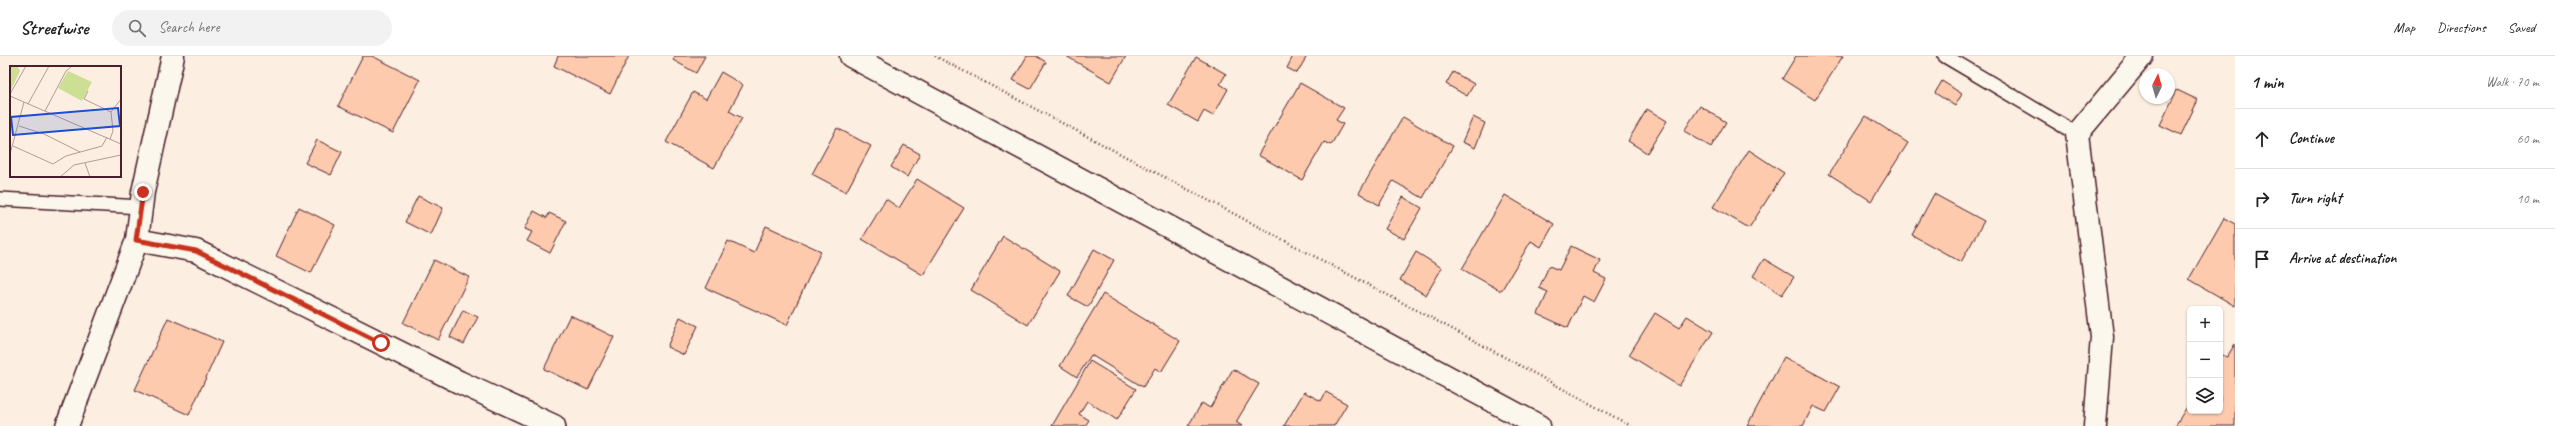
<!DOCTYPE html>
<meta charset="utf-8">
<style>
body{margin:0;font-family:Caveat,sans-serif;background:#f2f2f2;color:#222}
.controls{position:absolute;right:12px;bottom:12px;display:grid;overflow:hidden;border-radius:6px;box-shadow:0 1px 3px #0004}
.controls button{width:36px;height:36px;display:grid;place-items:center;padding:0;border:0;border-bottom:1px solid #e0e0e0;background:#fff;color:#222;font:20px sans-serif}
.compass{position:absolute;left:2139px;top:12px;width:36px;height:36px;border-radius:50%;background:#fff;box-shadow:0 1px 3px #0004;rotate:5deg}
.stop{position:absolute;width:12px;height:12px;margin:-9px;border:3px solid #c8321e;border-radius:50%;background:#fff}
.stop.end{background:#c8321e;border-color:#fff;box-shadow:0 1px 4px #0008}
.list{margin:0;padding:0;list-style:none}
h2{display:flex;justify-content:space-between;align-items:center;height:52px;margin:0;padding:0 16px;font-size:17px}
h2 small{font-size:13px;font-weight:400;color:#767676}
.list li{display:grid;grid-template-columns:26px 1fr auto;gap:12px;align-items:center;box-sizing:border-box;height:60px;padding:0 16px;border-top:1px solid #e0e0e0}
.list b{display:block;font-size:15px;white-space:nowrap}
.list em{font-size:13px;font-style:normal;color:#767676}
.icon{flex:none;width:22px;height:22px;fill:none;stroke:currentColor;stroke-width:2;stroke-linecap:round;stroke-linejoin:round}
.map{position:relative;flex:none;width:2235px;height:370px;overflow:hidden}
header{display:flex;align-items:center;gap:24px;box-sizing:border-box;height:56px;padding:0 20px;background:#fff;border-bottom:1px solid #e0e0e0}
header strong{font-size:19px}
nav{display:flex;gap:22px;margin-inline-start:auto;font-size:14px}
.search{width:280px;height:36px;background:#f2f2f2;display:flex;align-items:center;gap:10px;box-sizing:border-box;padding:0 14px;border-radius:22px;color:#767676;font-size:15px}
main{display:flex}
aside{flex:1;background:#fff}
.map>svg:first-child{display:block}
.building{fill:#fecaae;stroke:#4a1f2b}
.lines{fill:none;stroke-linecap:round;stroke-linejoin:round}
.service-casing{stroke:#4a1f2b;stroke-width:16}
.minor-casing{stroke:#4a1f2b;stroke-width:25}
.tertiary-casing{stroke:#4a1f2b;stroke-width:25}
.path{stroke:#4a1f2b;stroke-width:2.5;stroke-dasharray:1 3;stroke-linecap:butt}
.service{stroke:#fbf7ec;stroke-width:13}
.minor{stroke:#fbf7ec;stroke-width:22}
.tertiary{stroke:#fbf7ec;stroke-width:22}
.route{stroke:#c8321e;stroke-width:5}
.inset-road{fill:none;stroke:#b59b98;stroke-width:1}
.view{fill:#1d4ed8;fill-opacity:0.15;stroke:#1d4ed8;stroke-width:2}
.inset-edge{fill:none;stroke:#4a1f2b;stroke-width:2}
</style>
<header>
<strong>Streetwise</strong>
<div class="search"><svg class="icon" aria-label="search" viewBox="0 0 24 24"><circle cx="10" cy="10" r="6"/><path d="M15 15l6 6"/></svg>Search here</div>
<nav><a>Map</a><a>Directions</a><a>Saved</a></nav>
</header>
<main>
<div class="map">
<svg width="2235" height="370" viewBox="0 0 2235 370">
<rect width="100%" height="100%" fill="#fceee0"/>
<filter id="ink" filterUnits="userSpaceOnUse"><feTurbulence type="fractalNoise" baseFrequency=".025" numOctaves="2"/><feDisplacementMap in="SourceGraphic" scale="8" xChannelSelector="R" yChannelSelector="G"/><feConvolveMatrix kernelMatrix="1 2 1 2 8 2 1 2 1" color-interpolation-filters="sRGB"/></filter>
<g filter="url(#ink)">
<path class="building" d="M363,0h9l48,24 -27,53 -55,-27z
M558,0h71l-19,38 -56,-28z
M675,0h30l-9,17 -23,-13z
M1027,0h9l10,6 -16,27 -17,-9z
M1066,0h60l-15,26z
M1293,0h14l-10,17 -10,-5z
M1796,0h47l-28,44 -33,-21z
M1196,1l30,17 -6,10 8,5 -15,27 -9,-5 -6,11 -30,-17z
M721,16l22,13 -14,26 13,7 -28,50 -48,-26 27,-50 13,7z
M1453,16l21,12 -7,12 -21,-12z
M1942,25l20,13 -7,12 -20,-13z
M1300,27l44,25 -8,12 7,4 -12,21 -7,-3 -22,38 -44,-25z
M2177,34l21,10 -17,35 -21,-10z
M1700,50l26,16 -15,25 -27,-16z
M1647,53l20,12 -20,32 -19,-12z
M1866,60l42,27 -37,58 -42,-27z
M1403,61l50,29 -30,52 -30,-17 -14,24 -20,-12z
M1473,61l12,6 -10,25 -13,-6z
M837,72l34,18 -25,46 -34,-18z
M317,84l25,12 -11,23 -26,-12z
M904,89l16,9 -13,23 -16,-10z
M1749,94l35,23 -35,55 -36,-21z
M917,123l47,29 -41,67 -61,-36 24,-40 13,9z
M1934,138l50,27 -23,41 -49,-27z
M1505,139l49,29 -13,23 -10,-6 -30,50 -39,-22z
M418,140l25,12 -12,27 -26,-13z
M1403,141l19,11 -18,31 -19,-10z
M299,151l36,18 -24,48 -35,-17z
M534,155l13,7 2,-5 17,8 -16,32 -23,-12 5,-9 -7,-3z
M2224,162l11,6v82l-46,-27z
M766,170l55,25 -34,74 -81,-37 22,-47 26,12z
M1003,180l57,35 -32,54 -57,-35z
M1571,190l29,14 -6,13 12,6 -12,23 -11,-6 -15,32 -30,-14 10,-22 -9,-4 10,-22 10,4z
M1094,193l20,11 -26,47 -20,-11z
M1416,196l26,16 -16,27 -26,-15z
M1764,203l30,18 -12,18 -29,-19z
M434,204l35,17 -31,63 -35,-17z
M1103,238l77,47 -19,31 -6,-4 -12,19 -52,-32 -14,22 -17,-11z
M463,254l15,7 -14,27 -14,-7z
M1655,257l24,15 8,-12 26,16 -34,54 -50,-31z
M570,259l44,22 -26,53 -44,-21z
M680,261l18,9 -14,29 -17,-8z
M168,262l54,24 -33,73 -54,-25z
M2235,288v82h-60l15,-24v9h30v-57l7,3z
M1784,301l56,30 -14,25 -13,-6 -10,20h-56z
M1090,305l46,28 -19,31 -30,-19 -8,13 10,6 -4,6h-33z
M1233,313l26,15 -23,38 6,4h-54l14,-23 8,5z
M1304,336l17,9 5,-9 21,12 -13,22h-50z"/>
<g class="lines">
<g class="service-casing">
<path id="service" d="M1945,0l132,78
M0,143l141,8"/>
</g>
<g class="minor-casing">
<path id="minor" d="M137,184l59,11 263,131 95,44
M67,370l70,-186 6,-48 30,-136
M2095,370l7,-89 -25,-203 65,-78"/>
</g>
<g class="tertiary-casing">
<path id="tertiary" d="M851,0l688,370"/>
</g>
<path class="path" d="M935,0l538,284 158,86"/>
<use href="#service" class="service"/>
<use href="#minor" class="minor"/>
<use href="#tertiary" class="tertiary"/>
</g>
</g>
<g class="lines" filter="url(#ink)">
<path class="route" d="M143,136l-7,48 60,11 185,92"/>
</g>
<g transform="translate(10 10)">
<rect width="111" height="111" fill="#fceee0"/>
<path d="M0,0h7l3,5 -10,21zM58,5l24,11 -10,19 -24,-13z" fill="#cddf94"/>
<path class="inset-road" d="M78,25l-4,8 27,13M0,28l16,-28M0,30l111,48M18,38l21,-38M35,45l21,-40 6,-5M9,60l25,8 36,18M100,73l3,-8 -2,-19 10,-13M3,80l40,18 13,-8 36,-10 5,-9M0,88l14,-52M75,97l5,14M50,111l14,-12 47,-10"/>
<path class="view" d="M108,42l2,18 -107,9 -2,-18z"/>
<rect width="111" height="111" class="inset-edge"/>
</g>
</svg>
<div class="controls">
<button>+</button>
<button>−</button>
<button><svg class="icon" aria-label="layers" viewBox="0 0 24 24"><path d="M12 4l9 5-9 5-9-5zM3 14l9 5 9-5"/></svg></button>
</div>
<svg class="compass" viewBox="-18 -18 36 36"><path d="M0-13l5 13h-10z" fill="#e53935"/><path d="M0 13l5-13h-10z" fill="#767676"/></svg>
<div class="stop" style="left:381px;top:287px"></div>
<div class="stop end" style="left:143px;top:136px"></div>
</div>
<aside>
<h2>1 min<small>Walk · 70 m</small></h2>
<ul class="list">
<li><svg class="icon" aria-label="ahead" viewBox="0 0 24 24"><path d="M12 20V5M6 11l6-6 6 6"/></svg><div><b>Continue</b></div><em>60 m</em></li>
<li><svg class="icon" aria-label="right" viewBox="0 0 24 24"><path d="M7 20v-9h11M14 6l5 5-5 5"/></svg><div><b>Turn right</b></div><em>10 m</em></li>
<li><svg class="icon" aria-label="arrive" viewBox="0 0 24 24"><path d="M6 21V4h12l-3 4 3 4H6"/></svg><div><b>Arrive at destination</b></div></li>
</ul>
</aside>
</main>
